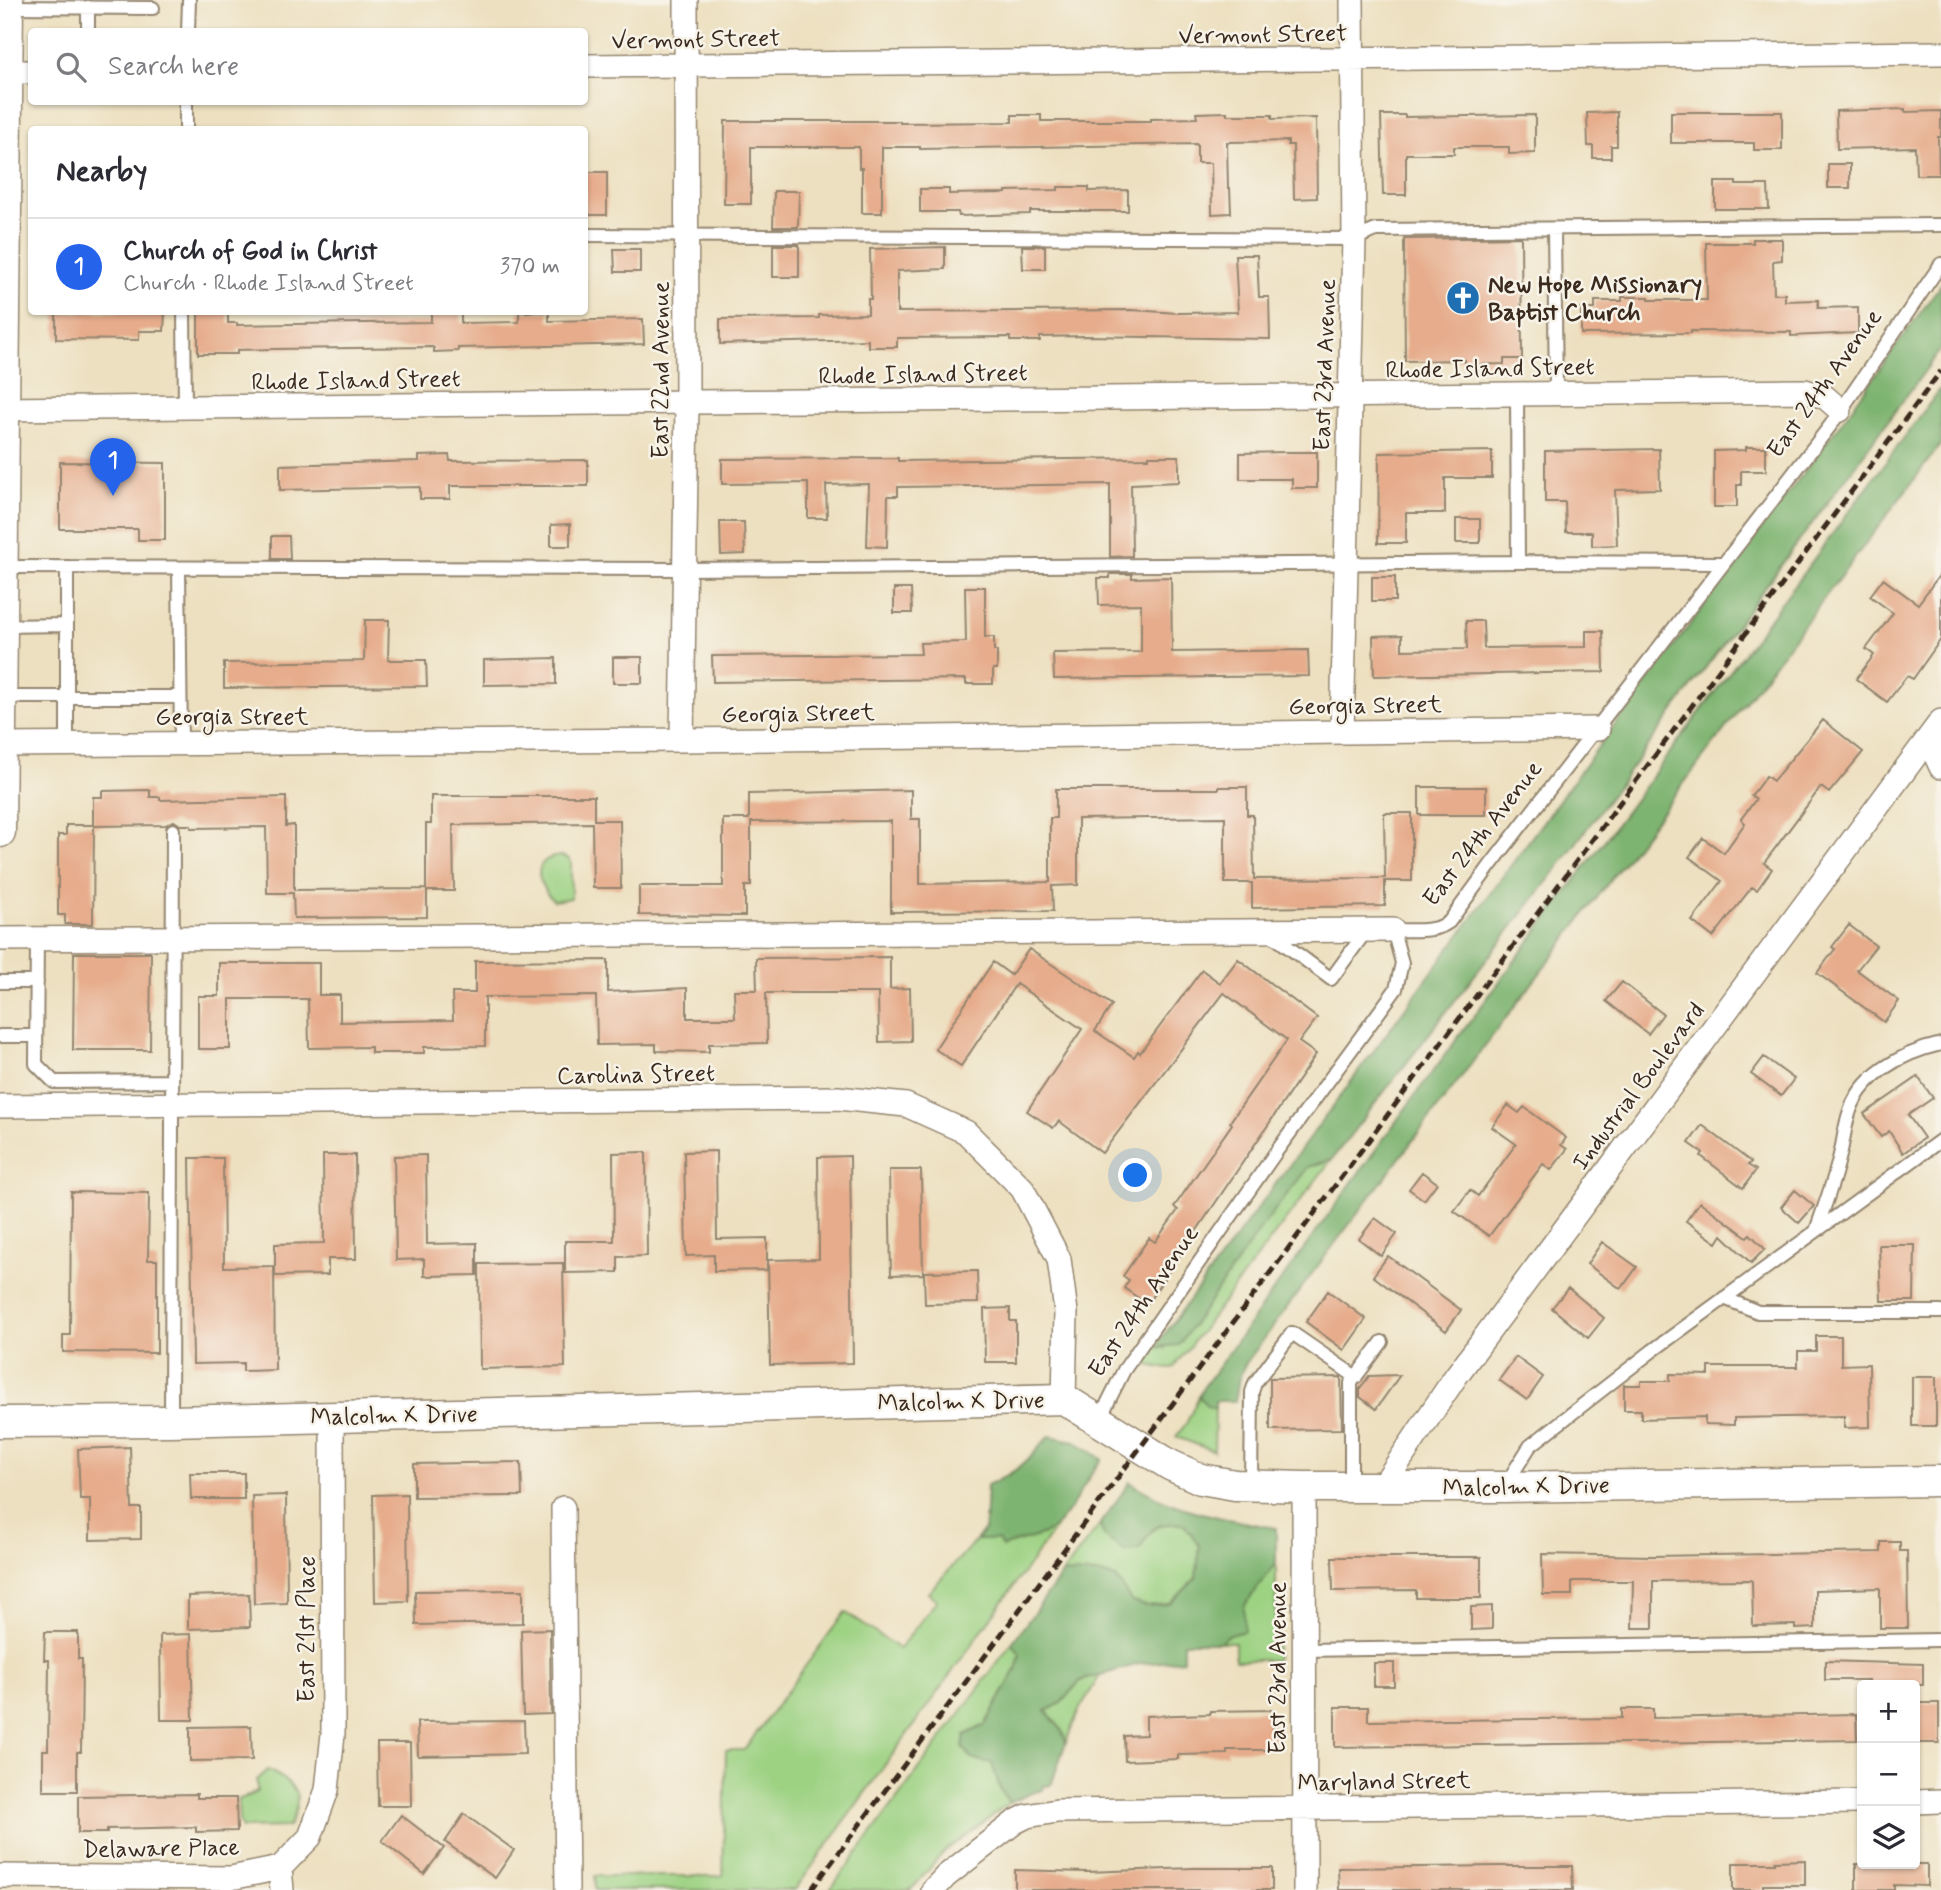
<!DOCTYPE html>
<meta charset="utf-8">
<style>
body{margin:0;font-family:Mynerve,sans-serif;background:#f2f2f3;color:#2b2b33}
.controls{position:absolute;right:21px;bottom:21px;display:grid;overflow:hidden;border-radius:7px;box-shadow:0 2px 5px #0004}
.controls button{width:63px;height:63px;display:grid;place-items:center;padding:0;border:0;border-bottom:2px solid #e1e1e2;background:#fff;color:#2b2b33;font:35px sans-serif}
.you{position:absolute;left:1136px;top:1176px;width:24px;height:24px;margin:-18px;border:5px solid #fff;border-radius:50%;background:#1a73e8;box-shadow:0 0 0 10px #1a73e833}
.badge{display:grid;place-items:center;width:46px;height:46px;border-radius:50%;background:#2563eb;color:#fff;font-size:23px;font-weight:700}
.pin{position:absolute;translate:-50% -58px;filter:drop-shadow(0 2px 4px #0008)}
.pin::after{content:'';position:absolute;top:37px;width:24px;height:21px;background:inherit;clip-path:polygon(0 0,100% 0,50% 100%)}
.list{margin:0;padding:0;list-style:none}
h2{display:flex;justify-content:space-between;align-items:center;height:91px;margin:0;padding:0 28px;font-size:30px}
h2 small{font-size:23px;font-weight:400;color:#7c7c81}
.list li{display:grid;grid-template-columns:46px 1fr auto;gap:21px;align-items:center;box-sizing:border-box;height:98px;padding:0 28px;border-top:2px solid #e1e1e2}
.list b{display:block;font-size:26px;white-space:nowrap}
.list p{margin:0;font-size:23px;white-space:nowrap;color:#7c7c81}
.list em{font-size:23px;font-style:normal;color:#7c7c81}
.icon{flex:none;width:38px;height:38px;fill:none;stroke:currentColor;stroke-width:2;stroke-linecap:round;stroke-linejoin:round}
.map{position:relative;flex:none;width:1941px;height:1890px;overflow:hidden}
.search{position:absolute;background:#fff;box-shadow:0 2px 5px #0004;left:28px;top:28px;width:560px;height:77px;display:flex;align-items:center;gap:18px;box-sizing:border-box;padding:0 24px;border-radius:7px;color:#7c7c81;font-size:26px}
.panel{position:absolute;background:#fff;box-shadow:0 2px 5px #0004;left:28px;top:126px;width:560px;height:189px;border-radius:7px}
.map>svg:first-child{display:block}
.green{fill:#9dd283;stroke:#6c7e50;stroke-width:2}
.forest{fill:#7eb471;stroke:#5c6f48;stroke-width:2}
.building{fill:#e6ac8b}
.lines{fill:none;stroke-linecap:round;stroke-linejoin:round}
.service-casing{stroke:#94856f;stroke-width:16}
.minor-casing{stroke:#94856f;stroke-width:26}
.tertiary-casing{stroke:#94856f;stroke-width:33}
.service{stroke:#fff;stroke-width:12}
.minor{stroke:#fff;stroke-width:23}
.tertiary{stroke:#fff;stroke-width:30}
.rail{stroke:#3b2a1e;stroke-width:5;stroke-dasharray:10 5;stroke-linecap:butt}
.labels{text-anchor:middle;stroke-width:5;stroke-linejoin:round;paint-order:stroke}
.street-label{font-size:24px;fill:#3b2a1e;stroke:#f7f3e8}
.poi-label{font-size:24px;font-weight:bold;fill:#3b2a1e;stroke:#f7f3e8;text-anchor:start}
</style>
<div class="map">
<svg width="1941" height="1890" viewBox="0 0 1941 1890">
<rect width="100%" height="100%" fill="#f7f3e8"/>
<filter id="ink" filterUnits="userSpaceOnUse"><feTurbulence type="fractalNoise" baseFrequency=".0143" numOctaves="2"/><feDisplacementMap in="SourceGraphic" scale="14" xChannelSelector="R" yChannelSelector="G"/><feConvolveMatrix kernelMatrix="1 2 1 2 8 2 1 2 1" color-interpolation-filters="sRGB"/></filter>
<filter id="wash" filterUnits="userSpaceOnUse"><feTurbulence type="fractalNoise" baseFrequency=".00686" numOctaves="4" result="noise"/><feDisplacementMap in="SourceGraphic" scale="28" xChannelSelector="R" yChannelSelector="G"/><feGaussianBlur stdDeviation="1.57" result="paint"/><feColorMatrix in="noise" values="0 0 0 0 0 0 0 0 0 0 0 0 0 0 0 0 0 1.4 0 .05"/><feComposite in="paint" operator="in"/></filter>
<g filter="url(#wash)">
<rect width="100%" height="100%" fill="#ede0c0"/>
<path class="green" d="M561,856l7,2 3,4v36l-17,3c-18,-16 -24,-43 7,-45z
M1332,1159l-158,208 -6,2 -25,-5 12,-17 10,1 143,-181z
M1199,1396l8,9 8,4 -1,42 -38,-14 11,-15z
M1062,1519l-267,371h-200v-14h128l3,-126h18l101,-138 54,37 38,-49 -9,-7 48,-53h22l4,6 45,-13z
M1167,1523l17,1 16,22 -4,32 -26,26 -24,2 -14,-4 -69,-29 37,-49 4,12 35,14 12,-20z
M1276,1563v97h-41v-18h-15l23,-28 1,-8z
M1012,1643l9,11 -5,16 -31,55 -20,10 27,28 8,25 9,15 -65,49 -33,38h-81z
M1101,1674l-22,36 -13,32 -5,-13 -15,-18 15,-8 19,-22z
M268,1770c31,16 37,26 20,57l-46,1 -3,-6 -1,-22 19,-8v-12z"/>
<path class="forest" d="M1941,284v65l-387,524 -222,286 -24,8 -47,61 -82,117 -24,2 447,-605 244,-326z
M1941,388v56l-627,827 -70,95 -5,12 -4,23h-20v8l-8,-3 -8,-10 4,-8 213,-294z
M1049,1436l26,5 27,18c-19,22 -29,55 -53,72 -7,6 -36,11 -47,16l-4,-7h-22l9,-11 2,-44c30,-12 41,-24 62,-49z
M1130,1482c44,30 95,37 146,46v35l-32,43v25l-18,5 -6,6h-37v18l-44,4 -59,17 -19,22 -15,8 15,18 5,13 -15,43 -7,1 -1,4 -12,3 -22,10 -9,-15 -8,-25 -21,-4 -8,-13 2,-11 20,-10 31,-55 4,-16 -8,-11 51,-70 37,1 16,4 16,24 14,4 24,-2 26,-26 4,-32 -16,-22c-29,-2 -31,2 -45,26l-15,1 -20,-15 -4,-12z"/>
<g id="blocks">
<path class="building" d="M1905,109v3l36,-1v26h-3l1,38h-23l-1,-28 -78,2 -1,-38z
M1227,112v3h45v4l44,-1 1,80 -23,1 -1,-54h-5v-4l-61,1 1,46h2l1,25 -19,1 -1,-51h-14v-19l-277,5v-2h-38v66h-20v-45h-3v-21h-108v57h-27l1,-83h175v2l112,-1v-7h29v6h110v-2l46,-1 -1,-5z
M1617,112v34h-6v12h-18v-12h-5l-1,-33z
M1671,112h111v38h-28v-7h-83z
M1381,115h24v2l130,-2v38l-26,1v-7h-55v7h-48v41h-23z
M1828,164h22v24h-22z
M584,172h23v43h-23z
M1715,182h21v3h32l1,24h-54z
M1058,187h31v4l39,-1v21h-98v3l-71,2 -1,-4h-38v-23h29v5l57,-1v-2l52,-1z
M774,191h25l-1,36h-25z
M1521,237l1,122h-18v5l-39,1v-5l-60,1 -1,-122z
M1753,239h29v21l-9,1 1,33h11v7l33,-1v8l40,-1v26l-67,3v-4l-100,-1v2l-110,1v-25h14v-8h27v-4h27v3h58l-1,-57h47z
M773,245h26v32h-26z
M1022,246h23v23h-22z
M945,247v22l-48,2v41l234,-2 48,3 59,-1 -3,-57h22l2,42h10l1,42 -185,-3 -45,1v4h-30v-4l-113,1v9h-29v-7l-148,4v-25l99,-1v-3l49,-1v-15h3l-1,-50z
M614,249h26v23h-25z
M56,312h109l-1,19h-25v9l-83,-1z
M198,312h30v11h9v2l194,-3v-10h30v11l58,-1v-10h30v9l94,-2 1,25 -186,4v3l-24,1v-4l-2,-1 -158,2 -37,1v4h-39z
M1746,447h20v24h-25v14h-4v22h-23v-56l32,-1z
M1659,449l1,40 -45,1 2,55 -25,1v-14h-26l-1,-30h-20v-51z
M1492,451v27h-47v35h-39v30h-28l1,-90z
M1287,452h30v36h-25v-9h-52v-26z
M449,455l1,6 138,-1v26h-138v13h-30v-12l-140,3v-25l139,-4v-5z
M1149,456h30v26l-48,2 1,72 -22,1v-73l-212,3v9h-10l-1,51 -20,-1 2,-62 -43,1 1,33h-19v-35l-86,1v-25l176,-1v3l251,-3z
M60,462l105,1v77h-27v-11h-78z
M1456,519h24v24h-24z
M720,522h24l1,32 -24,1z
M570,524v22h-19v-21z
M272,536h17l1,23h-18z
M1941,573v66l-28,40 -6,-3 -20,26 -31,-23 18,-24 -8,-6 27,-36 -23,-17 13,-17 35,25z
M1110,574h22v4l39,-1 1,75 136,-2 1,26 -255,3 -1,-26 88,-1v-48l-42,1 -1,-27h12z
M1372,577h23v24h-23z
M965,587h20v50h9v14h3v18h-4v15h-27v-5l-253,3 -1,-26 209,-2 -1,-11 46,-1z
M894,589h17l1,24h-18z
M365,620h24l-1,40h38l1,26 -203,2v-25l140,-2z
M1466,621h17l1,27 102,-1v-16h17l1,41 -230,4 -1,-40 29,-1v15l65,-1z
M613,657h29v26h-29z
M556,658v26l-72,1v-25z
M1823,720l40,32 -34,41 -8,-6 -57,76 8,6 -15,21 -5,-3 -39,50 -21,-16 30,-40 -33,-24 14,-19 21,15 21,-30 -4,-4 15,-20 -5,-3 15,-20 7,5z
M1219,787h28v28h6l1,64 131,-1 -1,-65h28v68h-27v25l-133,2v-25h-27v-66l-147,2v66l-26,1 1,25 -162,1v-91l-140,1v64h-6v30l-106,-1v-29h84v-67h26v-25l162,-4v29h9v65l130,-2v-64h6v-29h163z
M1419,787h67v28h-67z
M150,790v7h10v3l126,-3v29l8,-1v65l132,-1v-65h5v-28h163v24h26l1,68h-28l-1,-65 -139,2 1,66h-27v26l-133,1 -1,-25h-26l-1,-66 -75,1v-3h-11l-6,-4 -8,4 -72,1 -1,98h-28v-9h-7v-80h8v-10h27v-28h9v-6z
M1849,925l27,21 -19,24 42,31 -15,21 -67,-49 18,-24 -3,-2z
M1029,949l83,56 -17,26 39,26 4,-6 2,2 62,-83 18,13 18,-24 79,59 -18,24 17,12 -169,250 -23,-16 5,-8 -6,-4 26,-38 6,4 23,-32 -4,-3 58,-83 -2,-2 57,-82 -63,-47 -122,160 -43,-32 -6,7 -26,-17 55,-82 -66,-45 -55,82 -26,-17 58,-87 18,13z
M74,953h77l-1,97h-77z
M890,957v32l20,-1 1,53 -32,1 -1,-49h-112l1,50 -58,1v8l-53,-1v-7l-59,1 -1,-49 -111,1v49l-61,1v6h-53v-6l-62,1 -1,-49h-78v50h-32v-53h21v-33h100v32h21v27l113,-2 -1,-27h23v-32l133,-1v32l79,-4v30h48l-1,-28h23l-1,-32z
M1622,982l41,32 -15,20 -42,-33z
M1764,1057l30,22 -13,17 -30,-22z
M1918,1077l15,21 -25,17 16,23 -21,15 -14,-22 -8,6 -17,-23z
M1508,1105l11,8 5,-6 42,31 -5,7 6,4 -16,21 -8,-6 -54,72 -35,-25 16,-21 8,6 38,-52 -24,-17z
M1702,1125l49,37 -3,3 8,5 -13,18 -42,-32 2,-3 -14,-10z
M716,1151l1,88 50,-1v32l-53,1v-16l-28,1 -2,-104z
M646,1152l1,104 -29,1v15l-53,1v-32h49l-1,-88z
M323,1155h32l1,104h-28v16l-53,1v-32l49,-1z
M426,1155l1,89 50,-1v32l-53,1v-17l-28,1 -2,-104z
M850,1156l3,207 -83,2 -2,-105 51,-1 -1,-102z
M190,1158h33l1,109 50,-1 1,104 -32,1v-8l-50,1z
M889,1170h32l2,104 -32,1z
M1422,1172l15,11 -13,17 -15,-11z
M1795,1190l19,16 -15,17 -18,-16z
M71,1192l78,1 -1,67h9v93l-94,-1v-17h7z
M1700,1202l47,35 3,-3 15,15 -14,14 -29,-28 -5,8 -31,-22z
M1375,1218l22,16 -16,22 -22,-17z
M1602,1242l35,25 -16,22 -34,-25z
M1879,1245h36l-1,56h-33z
M1388,1256l73,54 -15,21 -73,-55z
M563,1263l2,104 -85,2 -1,-105z
M977,1271l1,32 -53,1 -1,-32z
M1568,1288l36,30 -16,20 -36,-30z
M1328,1291l38,28 -22,31 -38,-28z
M1010,1308v13h6v41h-31l-1,-53z
M1816,1336h25v29l28,-1 1,63 -26,1v-12l-110,2v7l-29,-1v-7l-64,2v-9h-17v-25h17v-4h29v-7l39,1v-8h89v-16h18z
M1516,1357l27,20 -16,23 -28,-20z
M1400,1375l-24,34 -16,-12v-8l9,-13z
M1341,1377l1,52 -72,1v-52z
M1912,1377h24v49h-24z
M130,1447l2,61h9v31l-51,1v-41h-10l-2,-50z
M521,1462l1,34 -108,1v-33z
M190,1473h54v26h-53z
M407,1494l1,107 -33,1 -2,-107z
M286,1495l1,108 -33,1 -2,-108z
M1881,1542h19v9h7l1,77h-28v-40l-65,2v38l-20,1v-4l-42,1 -1,-45 -2,-1 -97,1v47h-21l1,-47h-61v14h-29l-1,-41 111,2 228,-4z
M1332,1557h149v41h-65v-8l-83,1z
M523,1590v33l-107,2 -1,-34z
M249,1594l1,33 -62,2v-33z
M1492,1606v23l-21,1v-23z
M550,1629l1,85 -28,1 -2,-85z
M45,1632h33v27h4l-1,93h-4v39h-34v-41h5l1,-90h-5z
M191,1634l2,86h-32l-1,-85z
M1825,1661l98,3v21h-55v-5h-43z
M1374,1663h20v23h-20z
M1915,1703h24v40h-24z
M1335,1707h33v14l254,-3v-9h31v9l203,-4 1,26 -522,7z
M1273,1710l1,40h-47v4l-49,1v4l-53,2 -1,-25 22,-1v-19l64,-2v-3z
M524,1721l1,33 -107,2 -1,-34z
M251,1726l1,34 -62,1v-34z
M377,1743h33l1,63h-33z
M197,1794v4h39l1,33 -41,1v-5l-89,2v4h-29v-37z
M464,1814l50,36 -19,28 -50,-36z
M401,1815l43,33 -20,26 -42,-33z
M1805,1860v25h-42v5h-30v-27h42v-2z
M1856,1864h71v22l-33,-1v5h-38z
M1501,1866h71l1,24h-234l-1,-22z
M1193,1868h79v22h-257v-20l72,2z"/>
</g>
</g>
<g filter="url(#ink)">
<use href="#blocks" fill-opacity="0" stroke="#94856f" stroke-width="2"/>
<g class="lines">
<g class="service-casing">
<path id="service" d="M8,7l145,1
M88,7v25
M188,32l1,-32
M186,130v-28
M1554,229l2,164
M584,235l770,4 22,-9 565,-5
M184,312l1,95
M1517,394l1,168
M2,567l682,2 834,-7 205,1
M67,567v176
M179,568l2,175
M2,626l65,-1
M2,697h178
M1268,932l63,47 35,-48
M37,939l-1,125 18,18 118,-1
M0,982h37
M0,1036h36
M1816,1231c8,-24 17,-47 23,-72 4,-14 5,-28 9,-42 11,-42 54,-64 93,-73
M1724,1298l34,14h183
M1099,1420l25,-50 152,-218 120,-163 6,-26 -9,-33c19,0 41,3 56,-8l41,-56 340,-440 111,-162
M171,1421l2,-591
M1506,1484l24,-38 122,-95 289,-211
M1251,1486l1,-94 3,-9 37,-50 64,44
M1351,1487v-104l31,-41
M1303,1650l638,-10"/>
</g>
<g class="minor-casing">
<path id="minor" d="M584,66l1357,-13
M0,72h32
M0,409l1805,-18 20,6 15,13
M1342,732l12,-493 -2,-239
M1928,739l13,28
M682,740l5,-337 -1,-403
M0,745l682,-5 916,-11
M0,939l1393,-9
M0,1106l838,-8 68,7 60,27 56,56 37,71 7,53 -2,87
M1304,1487l1,403
M1382,1487l74,-111 485,-655
M563,1508l4,382
M1915,1802l26,-1
M280,1868l2,22
M0,1876l231,2 49,-10 30,-31 17,-47 6,-56 -1,-317
M933,1890l13,-14 69,-54 12,-6 30,-5 805,-9"/>
</g>
<g class="tertiary-casing">
<path id="tertiary" d="M0,832l8,-832
M0,1422l171,-1 893,-22 106,66 31,14 34,6 69,2h199l438,-6"/>
</g>
<use href="#service" class="service"/>
<use href="#minor" class="minor"/>
<use href="#tertiary" class="tertiary"/>
<path class="rail" d="M811,1890l1130,-1519"/>
</g>
</g>
<defs>
<g id="church-disc" transform="scale(1.75)"><circle r="9.5" fill="#1f6fb2" stroke="#f7f3e8"/><path d="M-1.2-6h2.4v3.5h3.3v2.4h-3.3V6h-2.4V-.1h-3.3v-2.4h3.3Z" fill="#fff"/></g>
</defs>
<g fill-rule="evenodd">
<use href="#church-disc" x="1463" y="298"/>
</g>
<g class="labels">
<g class="street-label">
<text transform="translate(1263 34) rotate(-1)" y="8">Vermont Street</text>
<text transform="translate(696 39) rotate(-1)" y="8">Vermont Street</text>
<text transform="translate(1324 365) rotate(-88)" y="8">East 23rd Avenue</text>
<text transform="translate(1490 368) rotate(-1)" y="8">Rhode Island Street</text>
<text transform="translate(660 370) rotate(-90)" y="8">East 22nd Avenue</text>
<text transform="translate(923 374) rotate(-1)" y="8">Rhode Island Street</text>
<text transform="translate(356 380) rotate(-1)" y="8">Rhode Island Street</text>
<text transform="translate(1824 383) rotate(-54)" y="8">East 24th Avenue</text>
<text transform="translate(1365 705) rotate(-1)" y="8">Georgia Street</text>
<text transform="translate(798 713) rotate(-1)" y="8">Georgia Street</text>
<text x="232" y="724">Georgia Street</text>
<text transform="translate(1482 833) rotate(-52)" y="8">East 24th Avenue</text>
<text transform="translate(636 1074) rotate(-1)" y="8">Carolina Street</text>
<text transform="translate(1638 1086) rotate(-53)" y="8">Industrial Boulevard</text>
<text transform="translate(1143 1301) rotate(-56)" y="8">East 24th Avenue</text>
<text transform="translate(961 1401) rotate(-1)" y="8">Malcolm X Drive</text>
<text transform="translate(394 1415) rotate(-1)" y="8">Malcolm X Drive</text>
<text transform="translate(1526 1486) rotate(-1)" y="8">Malcolm X Drive</text>
<text transform="translate(306 1629) rotate(-90)" y="8">East 21st Place</text>
<text transform="translate(1277 1668) rotate(-90)" y="8">East 23rd Avenue</text>
<text transform="translate(1384 1781) rotate(-1)" y="8">Maryland Street</text>
<text transform="translate(161 1848) rotate(-1)" y="8">Delaware Place</text>
</g>
<g class="poi-label">
<text x="1488" y="292">New Hope Missionary<tspan x="1488" dy="28">Baptist Church</tspan></text>
</g>
</g>
</svg>
<div class="controls">
<button>+</button>
<button>−</button>
<button><svg class="icon" aria-label="layers" viewBox="0 0 24 24"><path d="M12 4l9 5-9 5-9-5zM3 14l9 5 9-5"/></svg></button>
</div>
<div class="you"></div>
<div class="pin badge" style="left:113px;top:496px">1</div>
<div class="search"><svg class="icon" aria-label="search" viewBox="0 0 24 24"><circle cx="10" cy="10" r="6"/><path d="M15 15l6 6"/></svg>Search here</div>
<section class="panel">
<h2>Nearby<small></small></h2>
<ul class="list">
<li><span class="badge">1</span><div><b>Church of God in Christ</b><p>Church · Rhode Island Street</p></div><em>370 m</em></li>
</ul>
</section>
</div>
